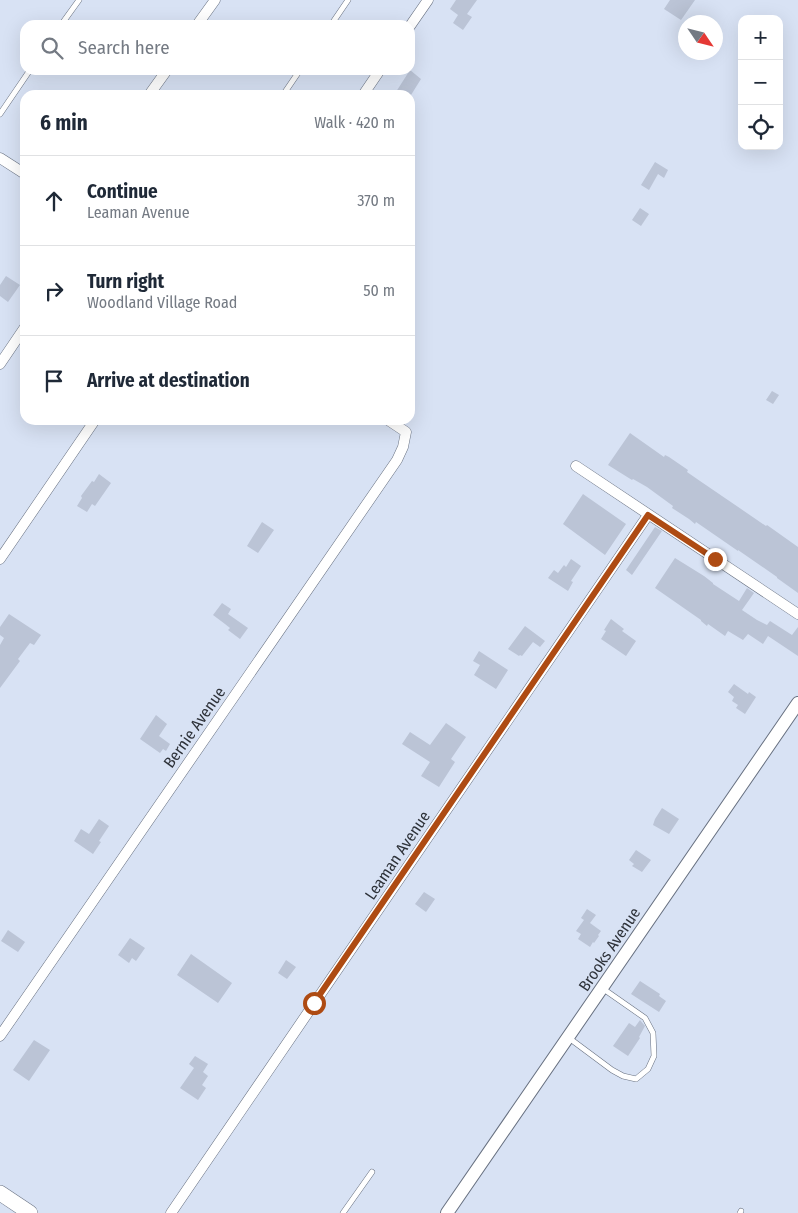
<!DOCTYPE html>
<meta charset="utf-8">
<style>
body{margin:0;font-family:"Fira Sans Condensed",sans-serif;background:#f6f6f7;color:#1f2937}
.controls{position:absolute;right:15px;top:15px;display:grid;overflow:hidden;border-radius:10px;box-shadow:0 5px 20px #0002}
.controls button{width:45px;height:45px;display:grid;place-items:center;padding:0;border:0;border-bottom:1px solid #e0e1e3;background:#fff;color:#1f2937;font:25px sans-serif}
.compass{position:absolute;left:678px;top:15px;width:45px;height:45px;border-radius:50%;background:#fff;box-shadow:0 5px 20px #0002;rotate:125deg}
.stop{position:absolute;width:15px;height:15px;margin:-11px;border:4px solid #ae4b13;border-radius:50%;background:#fff}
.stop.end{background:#ae4b13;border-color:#fff;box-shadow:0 1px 5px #0008}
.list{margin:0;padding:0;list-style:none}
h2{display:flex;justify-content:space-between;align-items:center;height:65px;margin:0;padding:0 20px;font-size:21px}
h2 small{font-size:16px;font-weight:400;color:#747a83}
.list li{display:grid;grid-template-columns:32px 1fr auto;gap:15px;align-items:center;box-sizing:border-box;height:90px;padding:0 20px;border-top:1px solid #e0e1e3}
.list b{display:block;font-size:19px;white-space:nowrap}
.list p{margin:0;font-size:16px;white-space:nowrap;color:#747a83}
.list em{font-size:16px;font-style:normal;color:#747a83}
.icon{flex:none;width:28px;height:28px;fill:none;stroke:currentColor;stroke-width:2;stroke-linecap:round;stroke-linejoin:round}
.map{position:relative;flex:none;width:798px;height:1213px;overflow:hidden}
.search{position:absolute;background:#fff;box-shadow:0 5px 20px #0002;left:20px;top:20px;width:395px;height:55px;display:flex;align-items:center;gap:12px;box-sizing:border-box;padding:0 18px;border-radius:15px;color:#747a83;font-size:19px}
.panel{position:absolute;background:#fff;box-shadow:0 5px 20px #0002;left:20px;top:90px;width:395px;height:335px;border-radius:15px}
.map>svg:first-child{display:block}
.building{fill:#bbc4d6}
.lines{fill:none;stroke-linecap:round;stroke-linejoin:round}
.service-casing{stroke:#687181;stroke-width:6}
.minor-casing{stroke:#687181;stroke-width:11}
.tertiary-casing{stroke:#687181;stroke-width:14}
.primary-casing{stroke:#687181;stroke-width:16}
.service{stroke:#fff;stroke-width:5}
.minor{stroke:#fff;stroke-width:10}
.tertiary{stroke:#fff;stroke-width:12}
.primary{stroke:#fff;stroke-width:15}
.route{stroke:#ae4b13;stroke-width:6}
.labels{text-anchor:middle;stroke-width:4.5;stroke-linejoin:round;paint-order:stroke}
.street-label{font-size:16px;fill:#2e3239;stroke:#d8e2f4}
</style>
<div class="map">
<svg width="798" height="1213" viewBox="0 0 798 1213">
<rect width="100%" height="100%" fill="#d8e2f4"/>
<path class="building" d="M456,0h21l-10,14 5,3 -9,13 -10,-7 5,-8 -8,-6z
M670,0h25l-14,20 -17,-11z
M410,70l11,9 -10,16h-17z
M655,162l13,8 -4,8 -6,-4 -9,16 -8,-5z
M640,208l9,6 -8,12 -9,-6z
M6,276l14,9 -12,17 -8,-6v-11z
M772,391l7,4 -6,9 -7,-4z
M630,433l34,24 1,-2 4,2 19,13 -1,2 13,9 66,45 1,-1 31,22v46l-21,-15v-1l-39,-27v1l-42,-29 -1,2 -6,-5 -17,-11 1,-2 -26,-19 -14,-8 -1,1 -24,-15z
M99,474l12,9 -16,23 -3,-2 -5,8 -10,-6 5,-8 -1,-2 11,-15 2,1z
M583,494l43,30 -21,31 -42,-31z
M262,522l12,8 -16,23 -11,-7z
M655,527l7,4 -30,44 -6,-5z
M675,558l29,18 9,7v1l26,17 8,-13 7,5 -12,17 15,10 10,5 3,-4 22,14 6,-8v29l-30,-20 -5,8 -15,-10 -5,6 -15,-9 -3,5 -17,-12 -1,2 -6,-5v-1l-46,-32z
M571,559l10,7 -10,15 2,1 -5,9 -20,-13 6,-8 4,3 6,-8 2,2z
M222,603l9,6 -3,5 20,14 -8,11 -12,-9 2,-2 -5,-4 -12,-9z
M9,614l32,21 -7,10 -4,-2 -12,16 2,2 -20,27v-43l4,-7 -4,-3v-8z
M611,619l13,10 -2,2 14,10 -10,15 -25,-17 5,-8 -2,-1z
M525,626l20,15 -5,6 -7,-5 -11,14 -2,-1 -1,1 -11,-7z
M479,651l29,19 -12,19 -22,-14 6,-10 -7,-4z
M734,684l14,10 1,-2 7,5 -11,17 -9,-6 2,-3 -6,-4 2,-4 -6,-5z
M156,715l11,9 -8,12 11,8 -4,7 -3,-2 -3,4 -20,-14z
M446,723l20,14 -15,22 4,3 -16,25 -18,-11 9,-14 -28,-18 8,-12 20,13z
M662,808l17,11 -10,15 -16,-9 2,-6z
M99,819l10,7 -10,15 2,1 -8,12 -19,-13 7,-12 8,5z
M636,850l15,10 -9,12 -10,-6 2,-2 -5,-4z
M424,892l11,7 -9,13 -11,-8z
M587,909l9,6 -6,8 11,8 -3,4 1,1 -5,7 -1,-1 -3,5 -12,-8 3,-5 -5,-3 8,-11 -3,-2z
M8,930l17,12 -7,10 -17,-11z
M130,938l15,10 -9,13 -4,-3 -3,5 -11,-8z
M191,954l41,29 -14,20 -41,-28z
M286,960l10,7 -9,12 -9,-6z
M640,981l20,13 -1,2 7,5 -7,11 -28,-18z
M640,1020l5,6 -6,11 1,1 -12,18 -15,-10 16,-23 6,4z
M34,1040l16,10 -21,31 -16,-11z
M195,1056l13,8 -5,8 5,4 -6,9 4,3 -8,12 -18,-12 14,-20 -5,-4z"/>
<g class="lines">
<g class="service-casing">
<path id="service" d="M61,25l18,-25
M331,25l17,-25
M283,95l17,-25
M0,114l30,-44
M569,1038l43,32 11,6 13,3 12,-10 6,-13 -1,-23 -8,-15 -43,-30
M343,1213l29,-41
M740,1213l1,-2"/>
</g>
<g class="minor-casing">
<path id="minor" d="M197,25l18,-25
M410,26l18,-26
M149,95l18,-25
M363,95l17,-25
M0,158l25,16
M0,364l25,-37
M576,466l222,148
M0,559l95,-139
M0,1036l397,-576 6,-13 3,-15 -18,-12
M171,1213l477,-698"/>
</g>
<g class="tertiary-casing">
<path id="tertiary" d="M447,1213l351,-510"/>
</g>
<g class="primary-casing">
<path id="primary" d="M0,1193l30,20"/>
</g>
<use href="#service" class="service"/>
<use href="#minor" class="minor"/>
<use href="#tertiary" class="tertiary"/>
<use href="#primary" class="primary"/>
</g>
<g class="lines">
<path class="route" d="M314,1003l334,-488 67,44"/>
</g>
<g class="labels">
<g class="street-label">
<text transform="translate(194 727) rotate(-55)" y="6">Bernie Avenue</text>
<text transform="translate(397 855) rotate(-56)" y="6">Leaman Avenue</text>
<text transform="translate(609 949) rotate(-56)" y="6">Brooks Avenue</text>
</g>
</g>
</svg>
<div class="controls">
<button>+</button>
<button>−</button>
<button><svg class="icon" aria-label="locate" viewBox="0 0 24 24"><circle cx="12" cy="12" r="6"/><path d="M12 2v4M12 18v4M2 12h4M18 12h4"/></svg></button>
</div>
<svg class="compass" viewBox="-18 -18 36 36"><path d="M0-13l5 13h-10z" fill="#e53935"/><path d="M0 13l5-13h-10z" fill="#747a83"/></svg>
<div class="stop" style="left:314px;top:1003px"></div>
<div class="stop end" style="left:715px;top:559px"></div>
<div class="search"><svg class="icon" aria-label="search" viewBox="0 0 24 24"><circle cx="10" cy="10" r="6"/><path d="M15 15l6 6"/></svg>Search here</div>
<section class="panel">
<h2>6 min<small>Walk · 420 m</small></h2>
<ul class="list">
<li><svg class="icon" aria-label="ahead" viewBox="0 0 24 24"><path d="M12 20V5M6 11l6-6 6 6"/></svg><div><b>Continue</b><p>Leaman Avenue</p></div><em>370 m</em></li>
<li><svg class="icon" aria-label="right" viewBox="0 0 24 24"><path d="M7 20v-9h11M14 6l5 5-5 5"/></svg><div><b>Turn right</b><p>Woodland Village Road</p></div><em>50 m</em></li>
<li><svg class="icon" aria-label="arrive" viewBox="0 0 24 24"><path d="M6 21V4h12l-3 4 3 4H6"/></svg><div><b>Arrive at destination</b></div></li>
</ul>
</section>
</div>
